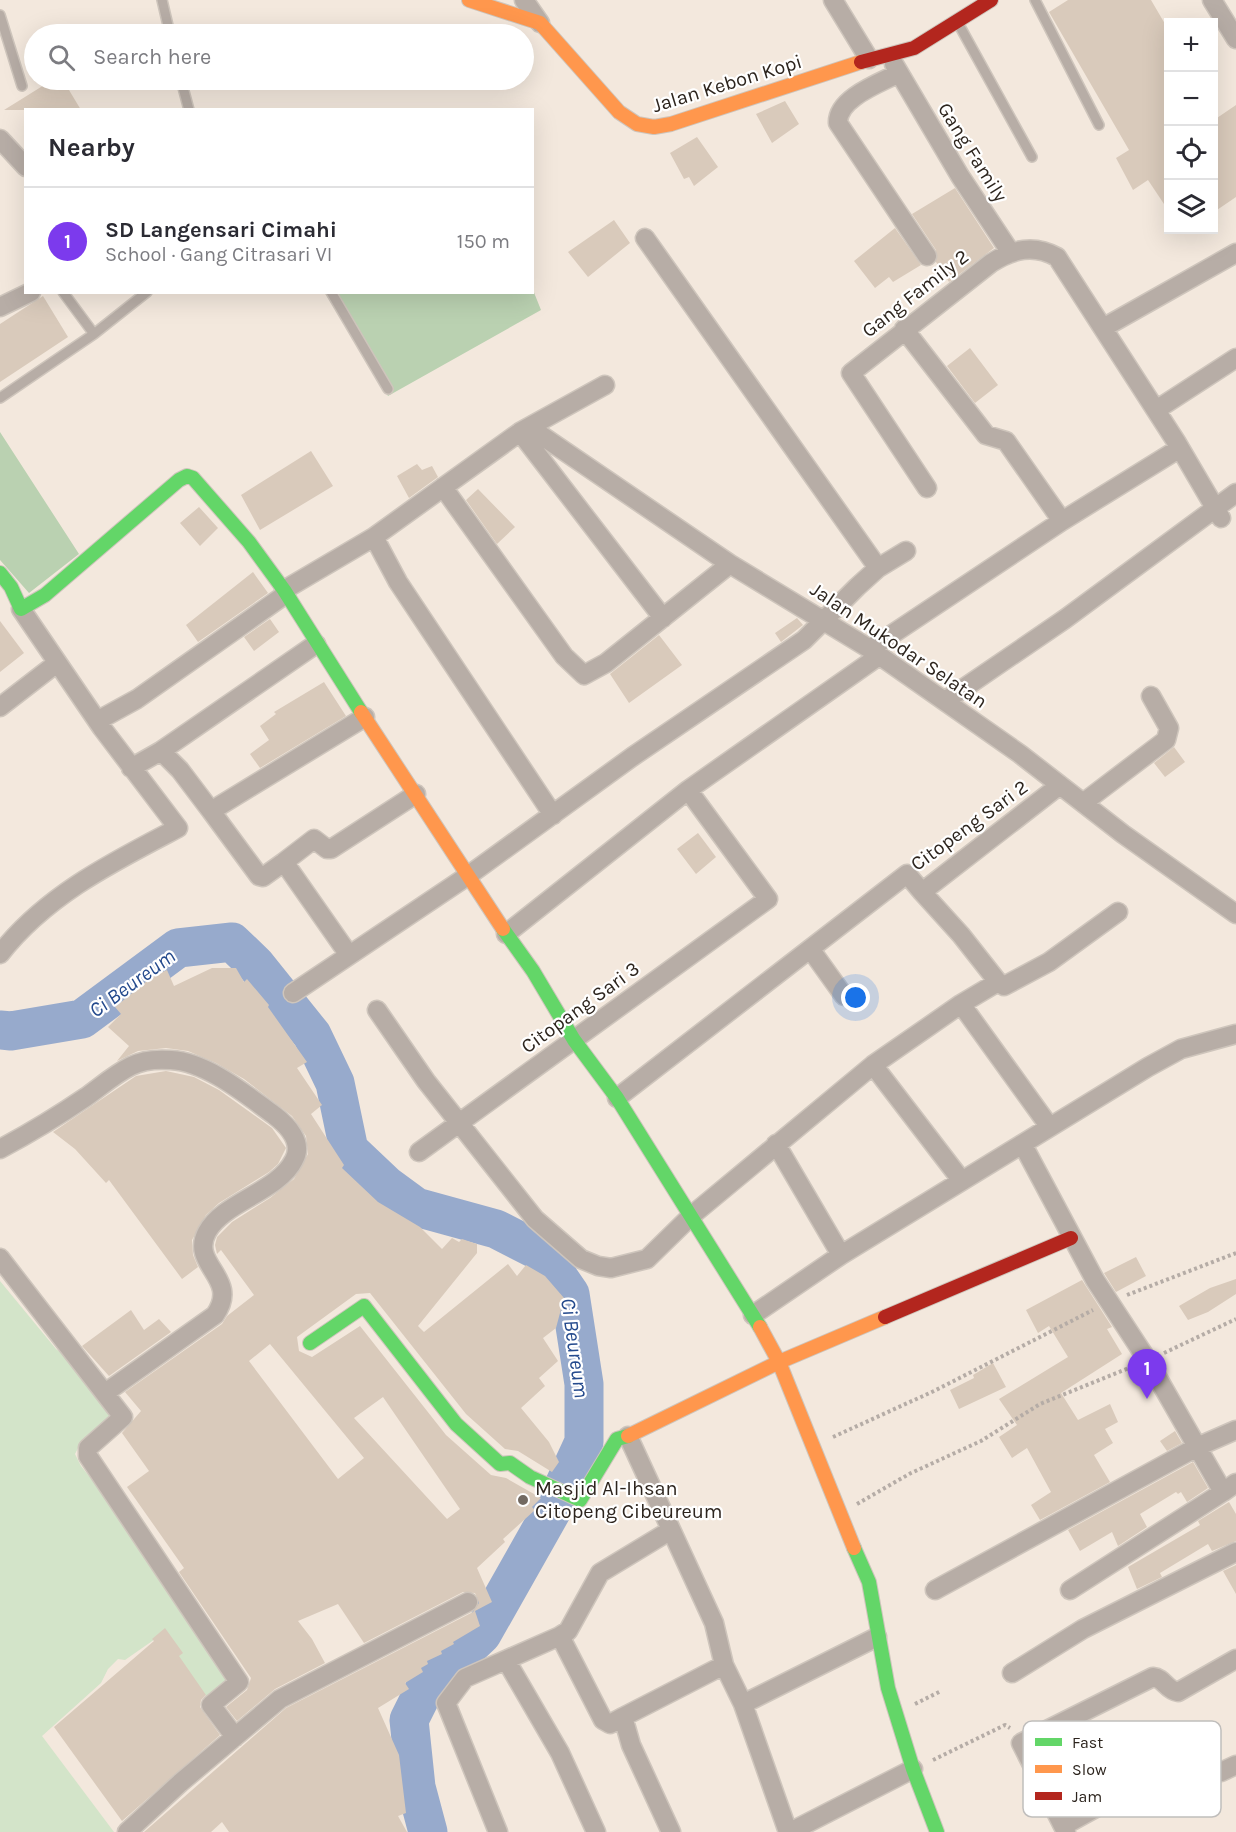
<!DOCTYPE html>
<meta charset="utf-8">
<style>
body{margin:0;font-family:Karla,sans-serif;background:#f7f7f7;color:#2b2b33}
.controls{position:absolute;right:18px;top:18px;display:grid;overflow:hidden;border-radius:0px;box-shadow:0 6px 24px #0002}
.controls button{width:54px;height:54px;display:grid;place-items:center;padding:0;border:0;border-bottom:2px solid #e1e1e2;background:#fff;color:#2b2b33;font:30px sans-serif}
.you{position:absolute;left:856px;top:998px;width:21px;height:21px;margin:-15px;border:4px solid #fff;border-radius:50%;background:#1a73e8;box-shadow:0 0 0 9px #1a73e833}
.badge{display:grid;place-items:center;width:39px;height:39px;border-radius:50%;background:#7c3aed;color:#fff;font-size:20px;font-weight:700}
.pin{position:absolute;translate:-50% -50px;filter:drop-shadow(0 2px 3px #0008)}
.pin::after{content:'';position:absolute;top:32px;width:21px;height:18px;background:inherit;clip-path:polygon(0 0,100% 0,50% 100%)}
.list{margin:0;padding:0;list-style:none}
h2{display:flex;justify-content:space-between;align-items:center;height:78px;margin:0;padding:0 24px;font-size:26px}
h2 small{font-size:20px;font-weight:400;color:#7c7c81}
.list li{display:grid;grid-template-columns:39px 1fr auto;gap:18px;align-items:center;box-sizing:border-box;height:108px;padding:0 24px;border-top:2px solid #e1e1e2}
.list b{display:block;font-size:22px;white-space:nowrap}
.list p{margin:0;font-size:20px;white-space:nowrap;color:#7c7c81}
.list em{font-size:20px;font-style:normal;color:#7c7c81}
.icon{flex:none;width:33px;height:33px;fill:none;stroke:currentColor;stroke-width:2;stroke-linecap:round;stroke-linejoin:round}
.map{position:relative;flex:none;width:1236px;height:1832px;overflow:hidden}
.search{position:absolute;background:#fff;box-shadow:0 6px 24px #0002;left:24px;top:24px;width:510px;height:66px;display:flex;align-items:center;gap:15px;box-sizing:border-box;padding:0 21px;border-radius:33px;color:#7c7c81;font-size:22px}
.panel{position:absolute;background:#fff;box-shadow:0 6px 24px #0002;left:24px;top:108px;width:510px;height:186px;border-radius:0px}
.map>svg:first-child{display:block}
.green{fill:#d3e4c9}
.forest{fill:#bad1b1}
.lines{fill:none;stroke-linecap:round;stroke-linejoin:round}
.river{stroke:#97aacc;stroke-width:39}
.building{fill:#d9cabb;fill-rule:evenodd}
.lane-casing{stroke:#cec5bc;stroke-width:12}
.street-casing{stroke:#cec5bc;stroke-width:21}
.fast-casing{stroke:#cec5bc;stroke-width:16}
.slow-casing{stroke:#cec5bc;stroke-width:16}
.jam-casing{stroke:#cec5bc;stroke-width:16}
.path{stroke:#b5aca6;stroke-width:4;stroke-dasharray:3 3;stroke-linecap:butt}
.lane{stroke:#b7ada6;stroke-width:9}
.street{stroke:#b7ada6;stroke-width:18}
.fast{stroke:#63d668;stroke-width:14}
.slow{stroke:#ff974d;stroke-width:14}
.jam{stroke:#b3261e;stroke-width:14}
.poi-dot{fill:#726961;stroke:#fff;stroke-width:2}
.labels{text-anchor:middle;stroke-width:4.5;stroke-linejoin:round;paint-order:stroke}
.street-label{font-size:20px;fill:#2d251e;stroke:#fff}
.poi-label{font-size:20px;fill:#2d251e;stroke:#fff;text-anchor:start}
.water-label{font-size:21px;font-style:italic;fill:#244a8d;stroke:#fff}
.key{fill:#fff;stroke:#c0bebc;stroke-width:1.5}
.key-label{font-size:16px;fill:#2d251e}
</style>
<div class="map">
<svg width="1236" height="1832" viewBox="0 0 1236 1832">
<rect width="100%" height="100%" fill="#f3e8dd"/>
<path class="green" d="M0,1281l56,68 22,17c5,26 31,30 35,52l-35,30 -3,6 6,12 67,84 81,130 -18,22 -53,-65 -33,23 -7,-1 -10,10 -7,14 -59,53 72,96h-114z"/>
<path class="forest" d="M533,290l8,20 -153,86 -63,-103 207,-1z
M0,432l79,122 -50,39 -29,-33z"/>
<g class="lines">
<path class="river" d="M0,1030l11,1 71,-12 96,-71 54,-6 23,22 57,71 23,48 14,67 37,35 30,22 80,22 45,23 29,42 14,90v58l-29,63 -73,129 -57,54 -16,32 7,67 12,45"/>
</g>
<path class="building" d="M1068,0h83l17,29v181l-20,-30 -15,10 -17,-32 13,-8 -80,-138z
M63,80l18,30h-77l45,-28 3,4z
M785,101l14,23 -27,19 -16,-29z
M1236,105v92l-22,15v-92z
M697,137l21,30 -24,19 -5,-9 -5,2 -14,-26z
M955,188l39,60 -45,34 -13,-20v-12l-24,-36z
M614,220l16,23 -42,34 -20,-25z
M895,228l26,37 -28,17 -4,-5 -14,11 -21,-27z
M43,296l25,41 -68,45v-58z
M970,348l28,37 -23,18 -28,-37z
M311,451l22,35 -73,44 -19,-35z
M417,464l5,6 10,-4 6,11 -29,21 -12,-22z
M478,489l37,38 -18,17 -31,-44z
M199,507l19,21 -18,18 -20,-23z
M253,572l15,21 -70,49 -12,-17z
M797,618l6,7 -22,17 -6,-9z
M270,619l9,13 -25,19 -10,-14z
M0,621l24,32 -24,19z
M659,635l23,30 -53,38 -19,-29z
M324,682l22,34 -86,52 -10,-14 19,-14 -9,-14 16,-12 -2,-2z
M1174,747l11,15 -20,15 -11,-14z
M698,833l18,24 -20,17 -19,-25z
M212,968h24l8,14 3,-3 22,26 -1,2 39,55 -10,6 25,37 -11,9 33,51 -2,3 36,34 42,25 22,22 10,-11 7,4 3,-3 15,5v9l-59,73 6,6 84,-68 9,12 9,-11 19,11 19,22 -8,30 -13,10 15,23 -19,17 6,8 -24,22 28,34 10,20 -7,10 -34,-21 -13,-2 -39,-35 -96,-121 -14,1 -59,43 2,14 13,6 48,-31 86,109 45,40 15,3 35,20 -9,9 3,3 -32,29 2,3 -28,26 15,34 -17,9 5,15 -27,16 1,2 -13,7 1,3 -15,7 1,3 -7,4 2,4 -18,11 4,6 -31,19 21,47 7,58 -8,3 9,16h-178l-7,-10 -11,10h-67l142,-124 187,-96 6,-9 -4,-10 -12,-1 -99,51 -26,-39 -40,17 14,18 13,24 -50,26 -38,32 -11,-14 21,-17 4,-12 -72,-106 5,-4 -57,-81 22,-16 -27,-38 19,-22 -16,-19 97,-68 5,-8 27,-21 -33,-45 -4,4 -2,-9 2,-8 15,-15 38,-24 24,-19 14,-25 -2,-18 -14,-20 -48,-37 -28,-16 -28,-12 -22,-3 -28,3 -21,10 12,-15 -21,-19 13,-13 -6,-7 38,-31 14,-6 7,16zM270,1344l94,114 -26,21 -89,-118zM383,1397l77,112 -13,10 -93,-101z
M166,1071l28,6 25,13 53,38 14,20 -8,16 -9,8 -50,31 -13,12 -14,25 1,15 5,12 -16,12 -73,-99 -3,3 -31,-34 -22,-17 83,-56z
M1136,1257l10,19 -30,16 -12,-19z
M1236,1279v15l-28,18 -20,8 -9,-14 31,-18z
M1082,1280l30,47 -5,2 15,25 -61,39 17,27 32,-16 8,18 -13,7 8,14 -19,12 16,27 -70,38 -9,-15 20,-13 -24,-44 -15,10 -13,-21 18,-12 -18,-26 69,-42 -19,-31 -11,7 -12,-23z
M131,1310l13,20 15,-11 12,13 -62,44 -27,-30z
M993,1363l13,24 -47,22 -9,-19 24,-12 -1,-3z
M1175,1431l7,12 -15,8 -7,-10z
M1193,1462l15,26 -21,14 -6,-10 -3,2 -2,-2 -36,22 7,13 -29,19 -6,-14 -32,19 -12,-21z
M1229,1502l7,12v27l-24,10 -4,-7 -48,29 2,4 -25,12 -9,-22 72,-42 -2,-4z
M1236,1565v29l-13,-23z
M165,1628l18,25 -4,3 27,39 -5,5 -1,7 20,28 -98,86 -68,-94 100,-86 -2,-2z"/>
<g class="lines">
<g class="lane-casing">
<path id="lane" d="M162,0l8,34
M1035,0l64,125
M0,15l22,71
M958,23l74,134
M181,80l8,30
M331,292l57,97
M94,334l53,-42
M0,398l94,-64 -31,-42"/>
</g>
<g class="street-casing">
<path id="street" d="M524,0l16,23
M833,0l36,59
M1212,0l24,39
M894,64l66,112 51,77
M899,73c-19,10 -62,25 -61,50l89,133
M0,139l26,28
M645,238l233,330
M0,307l31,-15
M1103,328l133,-75
M904,329l82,106 20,6 56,80
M1156,410l80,-52
M529,427l201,137 140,85 150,105 103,80 113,80
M520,432l143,186
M443,487l121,169 20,19 22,-12 124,-99
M927,488l-76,-115 140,-110c22,-14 43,-19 66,-6l120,186 44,75
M374,537l24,45 155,233
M284,590l90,-53 146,-105 85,-47
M870,649l192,-128 118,-73
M945,701l120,-82 171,-126
M0,707l57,-44
M97,721l40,-22 149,-105
M161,751l19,19 31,41 154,-94
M131,768l30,-17 155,-107
M1083,803l83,-63 3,-12 -18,-32
M211,811l48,65 4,1 21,-15
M922,892l39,43 37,47
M506,934l182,-144 191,-134
M811,950l33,46
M0,954c46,-59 113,-92 178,-126l-76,-100 -81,-119
M349,955l-65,-93 30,-23 13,10h4l85,-55
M293,993l176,-118 163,-118 172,-117 53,-53 21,-19 28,-17
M961,1004l88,122
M377,1010l49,71 109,138 46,40 17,7 13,2 36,-9 44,-43 182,-151 88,-61 37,-22 6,4 45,-24 69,-50
M873,1065l89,116
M617,1098l290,-224 15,18 138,-107
M776,1144l65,111
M1023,1145l72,135 53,81 75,131 13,-9
M0,1149c30,-16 58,-33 86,-52 14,-10 29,-23 45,-31 12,-6 27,-7 40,-6 36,2 74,34 103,55 13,10 30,27 20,45 -16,32 -71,42 -87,72 -18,33 34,46 8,83l-110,78
M419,1152l349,-253 -80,-109
M0,1258l123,159 -35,31v8l151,226 -28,23 24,32
M753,1315l88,-60 307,-188 33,-18 55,-15
M628,1436l86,187 10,42 19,39 45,128
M935,1590l262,-143 39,-17
M1070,1590l153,-98
M506,1660l54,93 36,79
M1012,1673l71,-44 153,-77
M743,1704l134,-67
M623,1717l-13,7 -7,-4 -43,-84 8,-5 32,-58 71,-43
M1221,1772l15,-7
M1063,1826l129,-71
M127,1832l53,-49 100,-84 188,-97
M498,1832l-52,-129 19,-25 95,-42
M671,1832l-40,-87 -8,-28 101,-52
M790,1832l123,-63
M1066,1832l-45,-89 132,-66c11,1 13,13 25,15l58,-33"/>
</g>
<g class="fast-casing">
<path id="fast" d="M0,573l11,14 10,22 24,-14 134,-115 8,-4 6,2 56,64 35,48 77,122
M503,929l30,42 41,69 43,58 143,229
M310,1343l54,-37 92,118 44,40 10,-1 20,14 50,23 37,-61 11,-3
M854,1548l15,34 19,106 25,81 24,63"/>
</g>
<g class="slow-casing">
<path id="slow" d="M469,0l71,23 79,89 18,12 17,3 17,-3 190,-62
M361,712l142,217
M760,1327l19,35 75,186
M628,1436l151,-74 106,-45"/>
</g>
<g class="jam-casing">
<path id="jam" d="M861,62l53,-14 77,-48
M885,1317l186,-79"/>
</g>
<path class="path" d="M1127,1295l109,-42
M1164,1353l72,-34
M833,1437l101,-46 159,-81
M857,1504l54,-31 70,-32 59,-37 89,-36
M915,1704l26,-13
M933,1760l72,-35 5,3"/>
<use href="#lane" class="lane"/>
<use href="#street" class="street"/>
<use href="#fast" class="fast"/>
<use href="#slow" class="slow"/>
<use href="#jam" class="jam"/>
</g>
<circle class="poi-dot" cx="523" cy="1500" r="6"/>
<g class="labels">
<g class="street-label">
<text transform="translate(727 83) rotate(-17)" y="7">Jalan Kebon Kopi</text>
<text transform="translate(973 152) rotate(58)" y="7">Gang Family</text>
<text transform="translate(915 293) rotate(-38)" y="7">Gang Family 2</text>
<text transform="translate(899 645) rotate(34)" y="7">Jalan Mukodar Selatan</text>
<text transform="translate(969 825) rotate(-36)" y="7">Citopeng Sari 2</text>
<text transform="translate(580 1007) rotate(-36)" y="7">Citopang Sari 3</text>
</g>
<g class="poi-label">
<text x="535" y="1495">Masjid Al-Ihsan<tspan x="535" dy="23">Citopeng Cibeureum</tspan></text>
</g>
<g class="water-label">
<text transform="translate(132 983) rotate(-36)" y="7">Ci Beureum</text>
<text transform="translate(575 1348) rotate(82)" y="7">Ci Beureum</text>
</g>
</g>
<rect x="1023" y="1721" width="198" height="96" rx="9" class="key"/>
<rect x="1035" y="1738" width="27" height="8" fill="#63d668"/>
<rect x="1035" y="1765" width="27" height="8" fill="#ff974d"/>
<rect x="1035" y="1792" width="27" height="8" fill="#b3261e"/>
<g class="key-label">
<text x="1072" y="1748">Fast</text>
<text x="1072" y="1775">Slow</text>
<text x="1072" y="1802">Jam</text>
</g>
</svg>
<div class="controls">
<button>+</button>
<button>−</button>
<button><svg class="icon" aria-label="locate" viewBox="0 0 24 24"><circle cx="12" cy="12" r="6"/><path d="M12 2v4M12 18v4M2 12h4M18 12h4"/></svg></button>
<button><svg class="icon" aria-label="layers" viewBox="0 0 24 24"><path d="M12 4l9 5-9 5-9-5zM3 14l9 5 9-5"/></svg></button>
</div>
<div class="you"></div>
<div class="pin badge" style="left:1147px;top:1399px">1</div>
<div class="search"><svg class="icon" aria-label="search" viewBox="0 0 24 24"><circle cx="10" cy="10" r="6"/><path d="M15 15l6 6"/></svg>Search here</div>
<section class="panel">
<h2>Nearby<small></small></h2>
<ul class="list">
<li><span class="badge">1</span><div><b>SD Langensari Cimahi</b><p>School · Gang Citrasari VI</p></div><em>150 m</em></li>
</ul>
</section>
</div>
